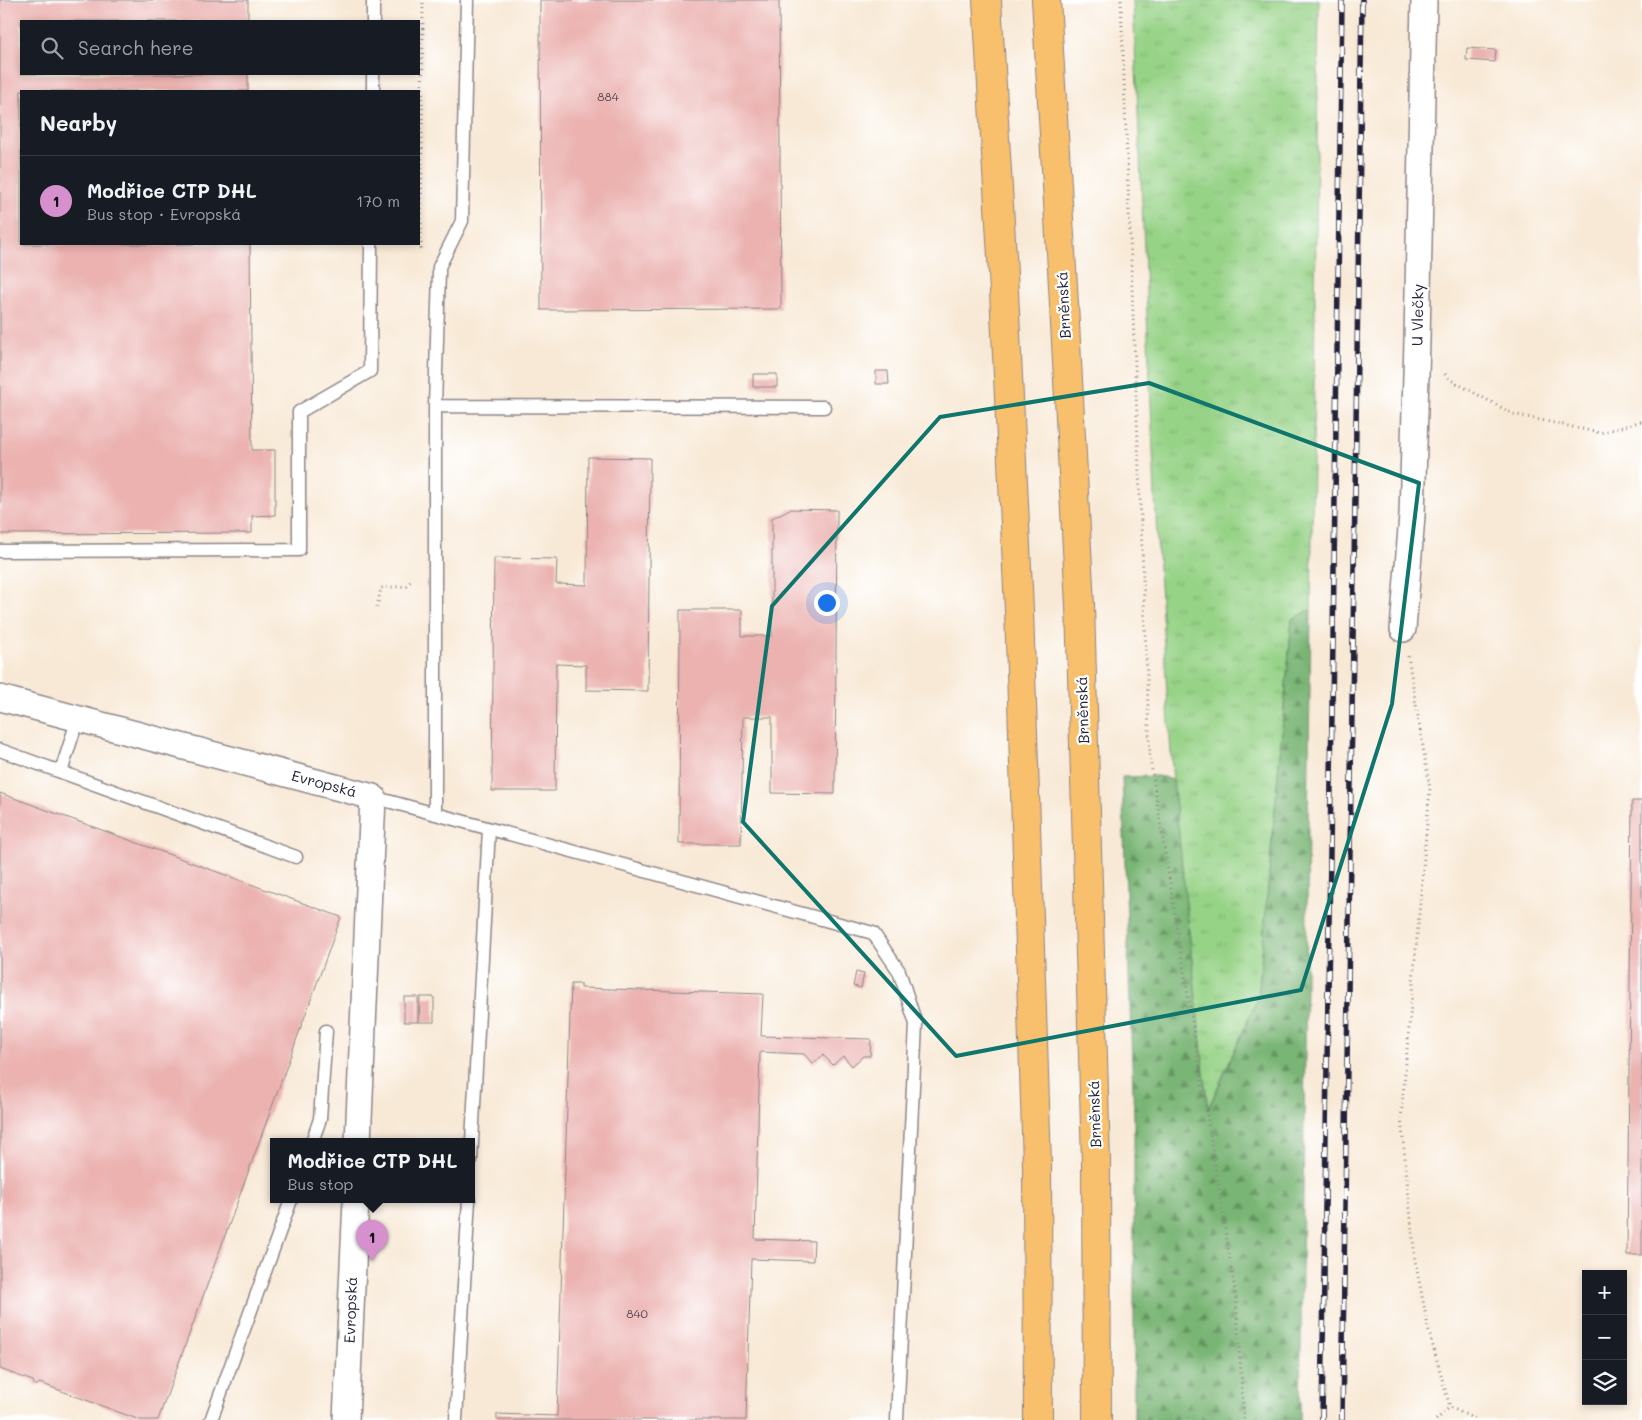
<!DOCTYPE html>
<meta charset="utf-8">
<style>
body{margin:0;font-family:Mali,sans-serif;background:#20242c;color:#f1f3f6}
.controls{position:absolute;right:15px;bottom:15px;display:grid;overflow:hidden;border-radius:0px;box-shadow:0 2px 8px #0003}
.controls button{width:45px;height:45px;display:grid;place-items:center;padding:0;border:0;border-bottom:1px solid #363941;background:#171b24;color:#f1f3f6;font:25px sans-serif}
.you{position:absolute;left:826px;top:602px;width:18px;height:18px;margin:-12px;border:4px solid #fff;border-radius:50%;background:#1a73e8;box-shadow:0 0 0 8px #1a73e833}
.badge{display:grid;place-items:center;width:32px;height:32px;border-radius:50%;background:#d690ce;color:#111;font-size:16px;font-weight:700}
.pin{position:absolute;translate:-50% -41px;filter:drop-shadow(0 1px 2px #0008)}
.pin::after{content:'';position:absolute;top:26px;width:18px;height:15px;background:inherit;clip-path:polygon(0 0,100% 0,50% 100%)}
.popup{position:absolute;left:270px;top:1138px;width:205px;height:65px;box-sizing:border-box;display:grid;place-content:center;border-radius:0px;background:#171b24;filter:drop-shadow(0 1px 4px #0005);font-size:16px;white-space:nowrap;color:#9ea1a6}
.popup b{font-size:19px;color:#f1f3f6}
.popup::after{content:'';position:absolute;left:50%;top:100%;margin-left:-10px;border:10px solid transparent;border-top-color:#171b24}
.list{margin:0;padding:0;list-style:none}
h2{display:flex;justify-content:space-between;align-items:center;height:65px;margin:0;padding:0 20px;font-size:21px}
h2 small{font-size:16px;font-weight:400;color:#9ea1a6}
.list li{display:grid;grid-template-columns:32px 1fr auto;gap:15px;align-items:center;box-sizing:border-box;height:90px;padding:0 20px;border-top:1px solid #363941}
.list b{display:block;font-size:19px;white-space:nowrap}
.list p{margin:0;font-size:16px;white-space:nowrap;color:#9ea1a6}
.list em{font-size:16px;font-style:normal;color:#9ea1a6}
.icon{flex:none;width:28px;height:28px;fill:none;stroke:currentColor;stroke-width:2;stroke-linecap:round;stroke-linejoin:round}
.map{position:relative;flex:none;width:1642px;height:1420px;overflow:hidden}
.search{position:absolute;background:#171b24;box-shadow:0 2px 8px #0003;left:20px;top:20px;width:400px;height:55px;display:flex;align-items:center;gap:12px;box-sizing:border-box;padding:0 18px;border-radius:0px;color:#9ea1a6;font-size:19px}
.panel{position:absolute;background:#171b24;box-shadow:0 2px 8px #0003;left:20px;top:90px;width:400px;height:155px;border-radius:0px}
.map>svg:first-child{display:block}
.grass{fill:url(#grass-tufts);stroke:#5c7a61}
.forest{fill:url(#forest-firs);stroke:#4e6c58}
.building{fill:#ebb2b0}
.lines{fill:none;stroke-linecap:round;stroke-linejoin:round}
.lane-casing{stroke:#8d8688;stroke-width:15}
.street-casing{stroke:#8d8688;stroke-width:28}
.highway-casing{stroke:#8d8688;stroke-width:30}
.path{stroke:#8d8688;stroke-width:3;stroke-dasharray:1 4;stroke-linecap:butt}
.lane{stroke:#fff;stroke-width:12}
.street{stroke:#fff;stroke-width:25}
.highway{stroke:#f8bf6c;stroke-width:28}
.rail-casing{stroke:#22223b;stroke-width:5.5}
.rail{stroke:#fff;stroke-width:4;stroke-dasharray:11;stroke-linecap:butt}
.marked{fill:none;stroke:#0f766e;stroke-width:4;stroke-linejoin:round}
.labels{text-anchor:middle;stroke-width:4.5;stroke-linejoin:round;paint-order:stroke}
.number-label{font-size:12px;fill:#544658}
.street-label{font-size:15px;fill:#22223b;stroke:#fff}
</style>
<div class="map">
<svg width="1642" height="1420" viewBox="0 0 1642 1420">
<defs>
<pattern id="grass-tufts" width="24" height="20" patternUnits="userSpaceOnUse" patternTransform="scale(1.25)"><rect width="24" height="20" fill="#97d387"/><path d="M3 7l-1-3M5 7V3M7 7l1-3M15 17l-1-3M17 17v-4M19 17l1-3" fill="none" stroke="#82b575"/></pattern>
<pattern id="forest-firs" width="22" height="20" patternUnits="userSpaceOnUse" patternTransform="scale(1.25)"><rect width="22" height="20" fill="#79b574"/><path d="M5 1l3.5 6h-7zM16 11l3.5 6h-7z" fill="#639360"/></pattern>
</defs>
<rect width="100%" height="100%" fill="#fff"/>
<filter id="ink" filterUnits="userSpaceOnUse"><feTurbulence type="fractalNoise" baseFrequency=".02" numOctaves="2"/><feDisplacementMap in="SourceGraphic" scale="10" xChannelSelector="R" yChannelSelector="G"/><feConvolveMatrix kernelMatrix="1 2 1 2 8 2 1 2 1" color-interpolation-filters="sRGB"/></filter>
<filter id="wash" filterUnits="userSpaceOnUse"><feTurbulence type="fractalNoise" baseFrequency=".0096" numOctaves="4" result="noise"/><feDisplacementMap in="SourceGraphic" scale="20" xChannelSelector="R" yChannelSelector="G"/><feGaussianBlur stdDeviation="1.12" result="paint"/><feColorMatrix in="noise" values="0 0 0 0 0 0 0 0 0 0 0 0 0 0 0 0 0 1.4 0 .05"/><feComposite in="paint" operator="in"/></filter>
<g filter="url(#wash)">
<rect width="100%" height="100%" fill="#f8e9d6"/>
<path class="grass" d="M1133,0h186l-8,610 -19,9 -34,379 -51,113 -33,-313 -17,-259z"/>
<path class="forest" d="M1311,610l-11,810h-166v-300l-12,-343 35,-1 16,3 35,331 50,-112 34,-379z"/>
<g id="blocks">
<path class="building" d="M0,0h248v21h-227v53h227v17h-227v153h229l2,206h23v65l-23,1v17l-252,1z
M540,0h239l2,309 -240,1z
M1467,48l29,2 -1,12 -29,-2z
M876,371h12l1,13h-13z
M753,374h24v13h-24z
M588,457l62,1 -2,233 -62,-1v-25l-30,-1 -1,127h-63l2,-233 63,1 -1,25 31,1z
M790,509l47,1 -2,284 -63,-1v-76h-29l-2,127h-62l1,-234h62v26h30v-118z
M0,793l341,124 -183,503h-18l-100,-37 -5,3 -2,-5 -33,-12z
M1632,801h10v454h-15z
M856,972l8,2 -3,14 -8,-2z
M571,984h10v4l182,6 -2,42 110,3 -1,17h-7l-11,10 -9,-10 -10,9 -10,-10 -10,9 -9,-10 -44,-2 -5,187 59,2 -1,20 -62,-2 -5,161h-249v-6l60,2z
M404,997h14v25h-14z
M420,997h14v25h-15z"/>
</g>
</g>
<g filter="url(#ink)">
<use href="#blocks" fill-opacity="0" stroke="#8d8688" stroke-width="1"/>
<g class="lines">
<g class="lane-casing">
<path id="lane" d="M373,21v-21
M373,91v-17
M435,406l389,1
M0,551l299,-1v-138l71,-41 1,-127
M0,750l296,107
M61,772l17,-54
M373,797l500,136 26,38 17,53 -19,396
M435,814v-408l4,-134v-5l23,-46 5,-221
M312,1142l8,-23 6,-88
M471,1160l18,-331
M211,1420l80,-220
M456,1420l13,-220"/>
</g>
<g class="street-casing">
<path id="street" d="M1403,629l9,-113 5,-176 7,-340
M0,698l373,99 -15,345
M346,1420l10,-220"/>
</g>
<g class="highway-casing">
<path id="highway" d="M987,0l17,291 15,319 18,554 1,256
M1046,0l17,286 17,319 16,557 1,258"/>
</g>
<path class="path" d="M1121,0l29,758 86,539 8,123
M421,249l2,-249
M1445,374l4,5 64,35 87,19 42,-12
M377,607l4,-19 26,-2 5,-6
M1408,656l22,133 -29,329 14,142 14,72 21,75 27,13
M1436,1420l14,-13"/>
<use href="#lane" class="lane"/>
<use href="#street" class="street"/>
<use href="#highway" class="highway"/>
<g class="rail-casing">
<path id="rail" d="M1322,1420l20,-1420
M1342,1420l20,-1420"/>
</g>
<use href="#rail" class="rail"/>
</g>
</g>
<path class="marked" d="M1149,383l270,100 -27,221 -91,286 -345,66 -213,-234 29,-216 168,-189z"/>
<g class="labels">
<g class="number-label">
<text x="608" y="101">884</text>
<text x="637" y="1318">840</text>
</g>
<g class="street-label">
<text transform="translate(1064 305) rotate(-93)" y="5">Brněnská</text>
<text transform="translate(1418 315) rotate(-89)" y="5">U Vlečky</text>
<text transform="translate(1083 710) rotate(-92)" y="5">Brněnská</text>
<text transform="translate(324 784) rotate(15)" y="5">Evropská</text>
<text transform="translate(1095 1114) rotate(-92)" y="5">Brněnská</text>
<text transform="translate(351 1310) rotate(-88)" y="5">Evropská</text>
</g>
</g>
</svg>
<div class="controls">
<button>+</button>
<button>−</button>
<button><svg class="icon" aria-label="layers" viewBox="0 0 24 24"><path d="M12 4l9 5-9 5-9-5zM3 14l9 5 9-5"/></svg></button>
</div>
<div class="you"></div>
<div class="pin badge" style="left:372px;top:1261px">1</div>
<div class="popup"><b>Modřice CTP DHL</b>Bus stop</div>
<div class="search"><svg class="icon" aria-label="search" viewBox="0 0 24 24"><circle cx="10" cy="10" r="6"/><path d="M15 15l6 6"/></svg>Search here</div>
<section class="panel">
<h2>Nearby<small></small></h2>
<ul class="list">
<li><span class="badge">1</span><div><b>Modřice CTP DHL</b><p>Bus stop · Evropská</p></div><em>170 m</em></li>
</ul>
</section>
</div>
